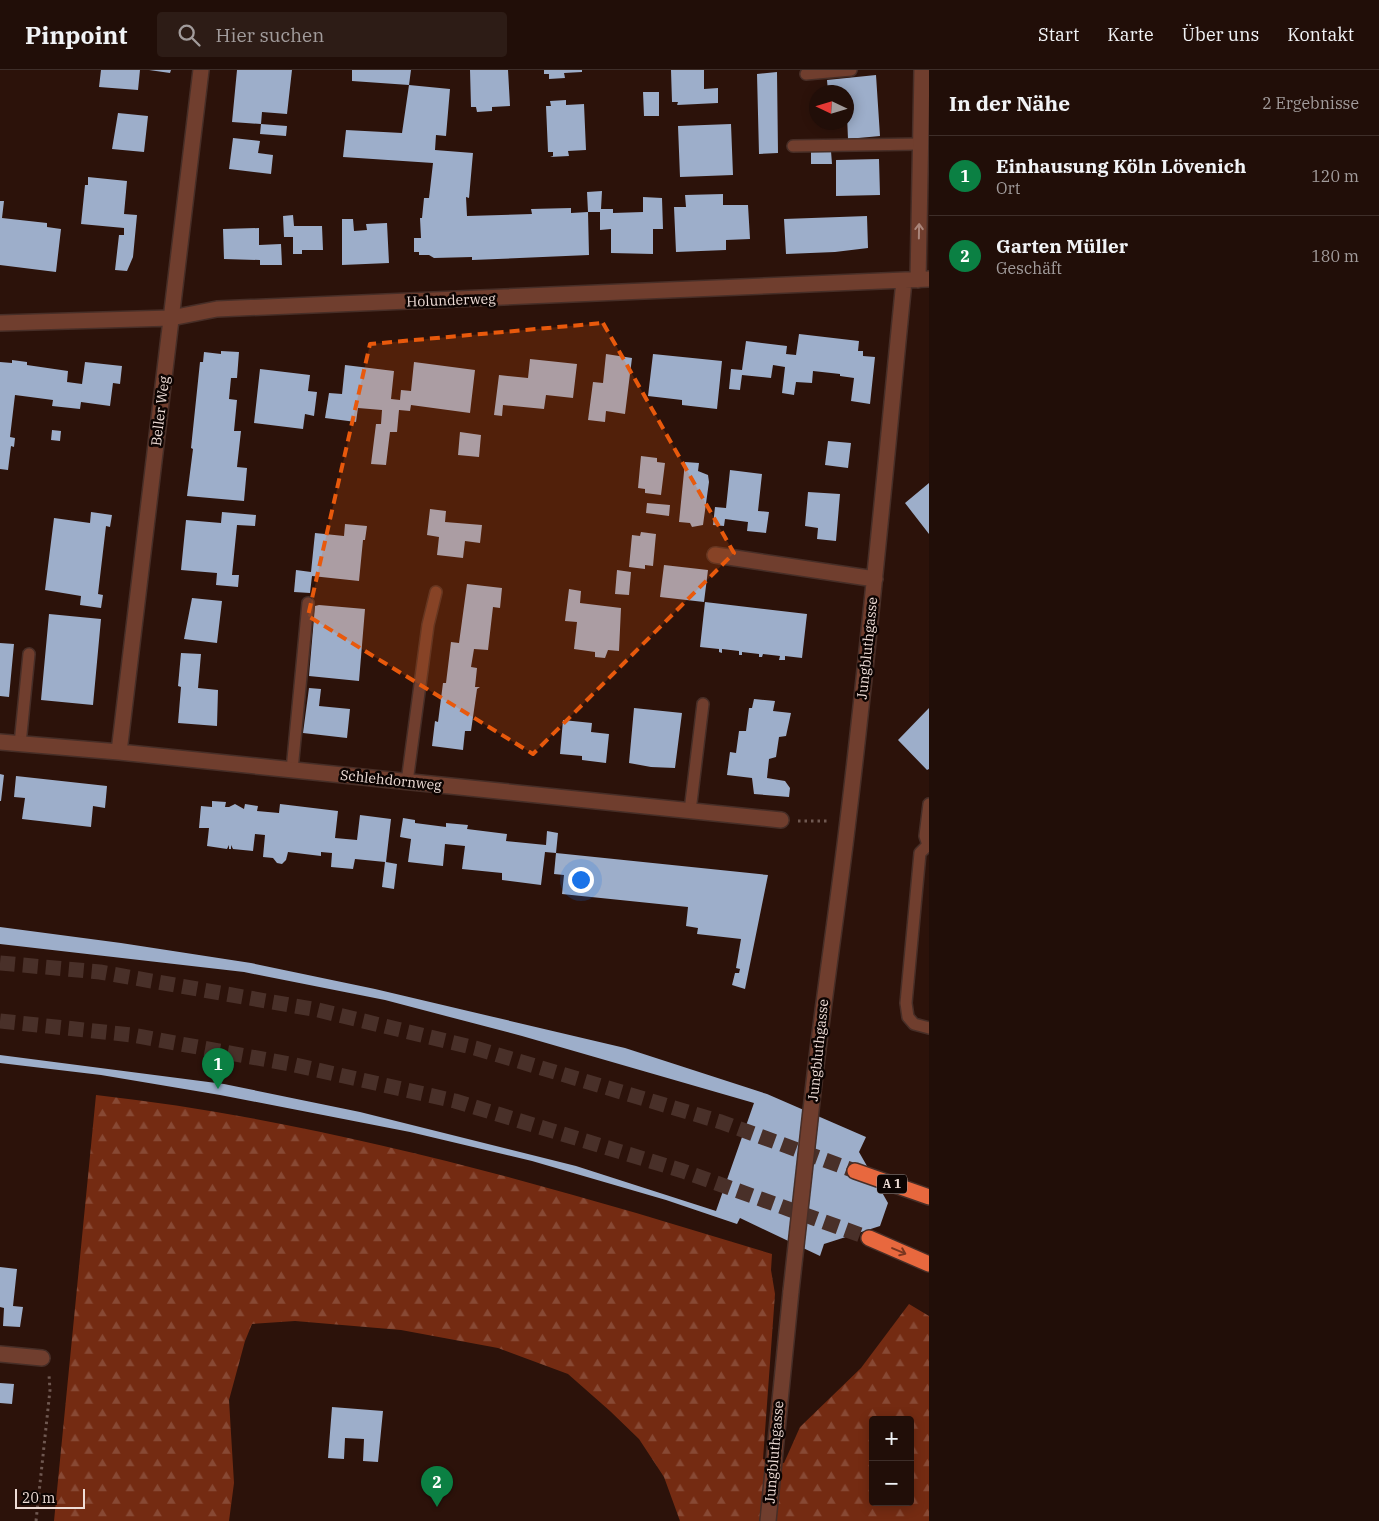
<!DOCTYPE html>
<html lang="de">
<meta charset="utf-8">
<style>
body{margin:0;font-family:"IBM Plex Serif",serif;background:#2d1c16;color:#f1f3f6}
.controls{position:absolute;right:15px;bottom:15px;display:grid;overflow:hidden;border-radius:5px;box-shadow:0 2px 12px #0003}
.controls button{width:45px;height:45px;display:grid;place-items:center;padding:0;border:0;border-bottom:1px solid #3e2e29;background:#210e08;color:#f1f3f6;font:25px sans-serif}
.compass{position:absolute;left:809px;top:15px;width:45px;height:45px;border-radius:50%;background:#210e08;box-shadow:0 2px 12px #0003;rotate:274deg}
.scale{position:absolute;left:15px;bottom:12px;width:70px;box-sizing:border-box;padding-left:5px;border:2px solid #eedcd6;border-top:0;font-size:14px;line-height:18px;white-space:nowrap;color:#eedcd6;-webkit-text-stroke:4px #0d0402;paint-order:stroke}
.you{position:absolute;left:580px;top:809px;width:18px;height:18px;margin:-12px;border:4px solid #fff;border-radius:50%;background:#1a73e8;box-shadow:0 0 0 8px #1a73e833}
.badge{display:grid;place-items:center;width:32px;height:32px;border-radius:50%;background:#0b8043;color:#fff;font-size:16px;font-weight:700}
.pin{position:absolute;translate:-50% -41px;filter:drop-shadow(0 1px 2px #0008)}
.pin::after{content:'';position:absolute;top:26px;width:18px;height:15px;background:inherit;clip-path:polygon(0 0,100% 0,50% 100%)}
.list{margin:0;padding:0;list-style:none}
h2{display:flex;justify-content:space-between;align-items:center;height:65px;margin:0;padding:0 20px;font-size:21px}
h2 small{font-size:16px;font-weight:400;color:#a29c9c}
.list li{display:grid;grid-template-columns:32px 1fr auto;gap:15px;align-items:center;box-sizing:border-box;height:80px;padding:0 20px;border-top:1px solid #3e2e29}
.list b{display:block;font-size:19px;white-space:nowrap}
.list p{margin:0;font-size:16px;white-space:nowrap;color:#a29c9c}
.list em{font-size:16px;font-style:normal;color:#a29c9c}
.icon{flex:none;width:28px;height:28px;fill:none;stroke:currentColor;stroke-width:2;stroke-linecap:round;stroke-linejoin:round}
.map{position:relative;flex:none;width:929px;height:1451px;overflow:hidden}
header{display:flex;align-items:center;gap:30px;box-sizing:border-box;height:70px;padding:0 25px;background:#210e08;border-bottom:1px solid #3e2e29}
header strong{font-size:24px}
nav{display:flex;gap:28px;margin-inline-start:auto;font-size:18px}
.search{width:350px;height:45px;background:#2d1c16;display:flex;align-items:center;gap:12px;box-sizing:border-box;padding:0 18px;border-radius:5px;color:#a29c9c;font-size:19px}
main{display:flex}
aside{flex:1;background:#210e08}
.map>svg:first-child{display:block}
.forest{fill:url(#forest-firs);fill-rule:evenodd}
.building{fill:#9daeca}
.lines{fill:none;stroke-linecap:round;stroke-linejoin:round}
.motorway-tunnel{stroke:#493029;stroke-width:15;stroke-dasharray:15 8;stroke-linecap:butt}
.service-casing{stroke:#472e27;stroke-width:14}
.minor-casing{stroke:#472e27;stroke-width:18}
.motorway-casing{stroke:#472e27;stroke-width:18}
.path{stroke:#6f5851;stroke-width:3;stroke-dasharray:2.5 4;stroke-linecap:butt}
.service{stroke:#703e2e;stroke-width:11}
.minor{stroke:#703e2e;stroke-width:15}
.motorway{stroke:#e8683e;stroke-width:15}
.minor-bridge-casing{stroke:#472e27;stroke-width:18;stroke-linecap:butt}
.minor-bridge{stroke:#703e2e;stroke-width:15}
.oneway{stroke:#a9857a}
.oneway2{stroke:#7a3620}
.marked{fill:#e8590c;fill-opacity:0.2;stroke:#e8590c;stroke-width:4;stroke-dasharray:10 6;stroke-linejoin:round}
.labels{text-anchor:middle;stroke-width:5;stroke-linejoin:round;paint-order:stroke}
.shield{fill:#0d0402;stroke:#aa9b96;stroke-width:1}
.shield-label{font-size:12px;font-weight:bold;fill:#eedcd6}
.street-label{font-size:14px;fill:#eedcd6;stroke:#0d0402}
</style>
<header>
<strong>Pinpoint</strong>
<div class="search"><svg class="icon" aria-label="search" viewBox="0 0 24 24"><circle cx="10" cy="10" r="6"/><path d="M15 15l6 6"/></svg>Hier suchen</div>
<nav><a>Start</a><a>Karte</a><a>Über uns</a><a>Kontakt</a></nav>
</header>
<main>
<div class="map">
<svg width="929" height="1451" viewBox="0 0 929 1451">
<defs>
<pattern id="forest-firs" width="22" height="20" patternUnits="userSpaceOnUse" patternTransform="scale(1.25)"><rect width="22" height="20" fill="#742b12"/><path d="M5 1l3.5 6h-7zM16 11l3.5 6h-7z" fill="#884934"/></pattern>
</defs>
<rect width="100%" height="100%" fill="#2c120a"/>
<path class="forest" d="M96,1025c231,26 454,91 676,159l-1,16 4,24 -12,165 21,4 16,-36 61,-59 48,-64 20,12v205h-249l-16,-44 -25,-38 -29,-28 -42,-37 -70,-26 -97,-18 -106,-9 -43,3 -7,17 -16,59 5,83 -5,38h-175zM873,1350h37v82h-37z"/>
<path class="building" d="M101,0h39l-2,20 -39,-3z
M149,0h22l-1,3z
M237,0h55l-5,44 -25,-2 -1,12 -29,-2z
M352,0h59l-2,15 41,4 -4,47 -10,-1 -1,15 38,3 -4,45 -3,-1 1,19 65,-2 -1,-5 40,-1v5l17,-1 1,43 -117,5v-3l-38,1 -5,-3h-10v-3h-5v-14h7l-1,-20h2l2,-20h5l4,-35 -90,-6 3,-27 56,3 7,-48 -57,-4z
M470,0h38l2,36 -18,1v4l-15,1 -1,-5h-5z
M544,0h38v2l-18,1 1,5 -16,1v-5h-5z
M671,0h33v19l14,-1v15l-41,2 1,-3h-6z
M777,2l1,81 -19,1 -2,-80z
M876,5l4,61 -32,3 -2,-47h-18l-1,-12z
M643,22h16v24h-15z
M566,30v5l18,-1 2,46 -18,1 1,5 -19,1 3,-1v-4h-5l-2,-46h5l-1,-5z
M118,43l30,3 -4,36 -32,-3z
M261,54l26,2 -1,10 -26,-2z
M731,54l2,51 -53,2 -2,-51z
M233,68l27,3 -2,12 15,2 -2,19 -42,-5z
M831,81l1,13h-21v-12z
M879,89l1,36 -44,1v-36z
M88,107l39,4 -3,33 13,1 -4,42 -6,14 -12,-1 4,-35h5v-7l-43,-4 4,-39h3z
M602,121l-1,18h12v4l30,-1v-15l19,1 1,31h-10v25l-42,-1v-24l-11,1v-18h-12l-1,-20z
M723,124v11h25l2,34 -24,1v10l-50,2 -2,-45h12l-1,-12z
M0,131h4l-2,17 45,5v4l14,2 -5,43 -56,-7z
M293,145l1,11h28l1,24h-21v4h-9v-17h-9l-1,-21z
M867,146l1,32 -33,4 -49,2 -2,-35z
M342,149h11l1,12 13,-1 -1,-6 21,-1 2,40 -47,2z
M259,158v17l22,-1 1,21h-22v-5l-36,-1 -1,-30z
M799,264l60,7 -1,10h5v5l12,1 -5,47 -19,-3 3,-23 -14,-2v-2l-27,-3 -1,12 -16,-1 -2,13 -12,-2 3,-26 -12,-2 -2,13 -29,-3 -2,15 -11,-1 2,-20 11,1 4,-29 41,5 -1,8 10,1z
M221,281l18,1 -2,26h-6l-2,21 8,1 -3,31h7l-4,36 10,1 -3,33 -57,-5 6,-47 -2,-1 9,-86h3l1,-10 17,2z
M606,284l26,4 -7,56 -19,-3 -1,11 -17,-2 5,-38 10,1z
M653,284l69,7 -5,48 -35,-4v-5l-34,-4z
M530,289l47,5 -4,34 -27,-3 -2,14 -41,-4 -1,11 -8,-1 5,-40 29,3z
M12,290l15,2v3l41,6 -1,11 15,2 3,-22 37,4 -2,18 -7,-1 -3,23 -29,-4 -1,7 -28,-3 1,-6 -38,-5 -5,42 5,1 -1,9 -3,-1 -3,24 -8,-1v-107l12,1z
M414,292l61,8 -5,43 -59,-8 -1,6 -11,-1 -2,22h-7l-4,33 -15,-1 5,-40h5l1,-14 -24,-2 -2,14 -31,-4 4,-25 13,1 3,-29 49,6 -3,28 9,1 1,-10 10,1z
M260,299l50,6 -2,16 9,1 -3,24 -9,-2 -2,15 -49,-6z
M52,360l9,1 -1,10 -9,-1z
M460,362l21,3 -2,22 -21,-2z
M828,371l23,2 -3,25 -23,-3z
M641,386l16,2v4l8,1 -4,32 -16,-2v-4l-7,-1z
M685,392l14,1 -1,8 10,4 1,7 -6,43 -11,2 -2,-4 -11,-1z
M730,400l32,4 -4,37 11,1 -3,21 -19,-2 1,-9 -23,-3 -1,7 -11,-1 2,-18 11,1z
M929,413v51l-24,-31z
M808,422l32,2 -4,47 -19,-2 1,-11 -13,-2z
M647,433l23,2 -1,11 -23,-3z
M430,439l16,2 -1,11 37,3 -2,18 -15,-2 -2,17 -26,-3 2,-18 -12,-2z
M91,442l21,3 -2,12 -4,-1 -8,68 5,1 -2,13 -21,-3 1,-9 -36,-6 9,-72 36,5z
M222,442l34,3 -1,11 -18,-1 -5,50h7l-1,12 -22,-2 1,-12 -36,-3 5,-50 35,3z
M345,454l22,2 -2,14h-2l-4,41 -47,-5 -2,17 -16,-1 2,-22 15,2 4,-39 29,3z
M641,462l15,2 -3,32 -8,-1v4l-16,-2 3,-32 8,1z
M664,495l44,5 -4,32 -44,-5z
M617,500l14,2 -2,23 -14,-1z
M467,514l35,4 -2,20 -7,-1 -5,43 -14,-1 -3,18 6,1 -2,19h5l-3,2 -6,42h-6l-2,19 -31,-4 3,-25 3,1 5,-39h3l5,-41 8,1z
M569,519l12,2 -1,12 41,5 -2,43 -11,-1 -3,8 -10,-1v-5l-21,-3 3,-27 -12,-1z
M192,528l30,3 -5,42 -33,-4z
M705,532l102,12 -5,44 -17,-2v4h-6l1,-4 -17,-2 -1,3h-3v-3l-17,-2v3h-3v-4l-17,-2v4l-3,-1v-3l-19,-2z
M319,535l46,4 -6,72 -50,-5 6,-70z
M49,544l52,5 -8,86 -52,-5z
M0,573l14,1 -5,53 -9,-1z
M181,583l20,1 -3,34 20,2 -1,36 -39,-3 3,-36 -3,-1z
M309,618l12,1 -2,17 31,3 -3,29 -44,-5z
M754,629l21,2 -2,10 18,2 -5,23 -7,1 -3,20 -7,2 -2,19 18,3 5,7 -1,9 -35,-3 -2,-16 -25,-3 3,-23 6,1 3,-22h7l3,-23h3z
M634,638l48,5 -7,55 -24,-1 -22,-4z
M929,638v61l-2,1 -29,-30z
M563,650l29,3 -1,9 18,2 -3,29 -24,-3v-4l-22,-2z
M0,704l4,1 -3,26h-1z
M16,706l91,10 -2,22 -12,-2 -2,21 -69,-8 3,-21 -11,-1z
M212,731l14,1 -1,5h4l6,-3 9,5 1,-5 13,2 -1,5 22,2 1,-9 58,7 -3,27 22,2 3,-25 31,4 -5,43 11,2 -3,25 -12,-2 3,-25 -30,-3 -2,10 -22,-2 1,-14 -11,-1v4l-33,-4 -2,8 -4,4 -5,-1 -4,-5 -10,-1 2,-22 -10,-1 -2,17 -20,-2 -2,-4v4h-2v-4l-2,4 -20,-3 2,-18h-10l2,-22 11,1z
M403,748l12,2v3l31,4v-4l22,2 -1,4 40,5 -1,7 40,4 1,-14 11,2 -2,20 -11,-1 -4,33 -39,-5v-7l-40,-4 3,-23 -20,-2 -2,22 -35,-4 3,-23 -11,-2z
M556,783l212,22 -23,114 -13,-4 3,-12h4l1,-4 -4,-1 5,-29 -44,-5 1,-6 -12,-2 2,-19 -126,-13 2,-19 -10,-1z
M0,857l121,16 130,20 124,26 250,59 142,46 99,43 -7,15 29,51 -8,23 -56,18 -4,12 -80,-38 -3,6 -71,-24 -134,-39 -122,-29 -190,-37 -119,-20 -101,-12v-8l224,29 136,28 216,54 140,45 38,-108 -232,-67 -137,-36 -141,-28 -244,-28z
M0,1197l17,2 -4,37 10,1 -3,20 -17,-1 1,-18 -4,-1z
M0,1313l14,1 -2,20 -12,-1z
M332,1337l51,4 -5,51 -15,-1 1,-22 -19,-1 -1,21 -16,-1z"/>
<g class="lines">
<path class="motorway-tunnel" d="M0,893l100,9 218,38 157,38 246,74 134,49
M0,951l132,14 163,30 160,36 228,70 186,67"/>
<g class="service-casing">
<path id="service" d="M806,4l45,-4
M793,76l127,-2
M20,674l9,-90
M292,700l16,-167
M407,712l21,-157 8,-33
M690,741l13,-107
M929,774l-9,9 -14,150 2,14 6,7 15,4
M928,775l-3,-9 4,-32"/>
</g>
<g class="minor-casing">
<path id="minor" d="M918,210l4,-210
M0,253l171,-5 46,-9 712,-30
M715,485l160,24
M0,672l119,10 662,68
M119,682l82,-682
M815,1004c10,-85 23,-169 33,-254 22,-180 38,-360 56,-539
M0,1284l42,4
M768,1451l23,-230"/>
</g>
<g class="motorway-casing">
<path id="motorway" d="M855,1101l74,26
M869,1168l60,26"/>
</g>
<path class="path" d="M798,751h32
M36,1451l14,-131 -1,-15"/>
<use href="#service" class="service"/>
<use href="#minor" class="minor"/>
<use href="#motorway" class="motorway"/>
<g class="minor-bridge-casing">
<path id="minor-bridge" d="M791,1221l24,-217"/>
</g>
<use href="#minor-bridge" class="minor-bridge"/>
</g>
<defs><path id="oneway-shaft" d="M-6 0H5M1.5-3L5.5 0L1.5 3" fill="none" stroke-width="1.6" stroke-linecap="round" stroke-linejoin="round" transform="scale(1.25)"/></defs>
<use class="oneway" href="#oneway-shaft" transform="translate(919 161) rotate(-89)"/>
<use class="oneway2" href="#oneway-shaft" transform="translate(899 1181) rotate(23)"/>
<path class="marked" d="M603,253l131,230 -201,201 -225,-138 62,-272z"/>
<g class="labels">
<rect class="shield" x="877" y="1104.5" width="30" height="19" rx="4"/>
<g class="shield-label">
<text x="892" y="1118">A 1</text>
</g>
<g class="street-label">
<text transform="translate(451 230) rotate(-2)" y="5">Holunderweg</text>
<text transform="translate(160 341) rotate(-83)" y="5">Beller Weg</text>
<text transform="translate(867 578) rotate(-84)" y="5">Jungbluthgasse</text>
<text transform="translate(391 710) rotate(6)" y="5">Schlehdornweg</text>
<text transform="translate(818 980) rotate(-84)" y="5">Jungbluthgasse</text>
<text transform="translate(774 1382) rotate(-85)" y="5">Jungbluthgasse</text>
</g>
</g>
</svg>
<div class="controls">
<button>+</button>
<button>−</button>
</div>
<svg class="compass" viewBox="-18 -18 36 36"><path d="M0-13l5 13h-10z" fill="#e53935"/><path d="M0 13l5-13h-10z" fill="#a29c9c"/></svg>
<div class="scale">20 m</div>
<div class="you"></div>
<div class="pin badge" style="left:218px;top:1019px">1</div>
<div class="pin badge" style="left:437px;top:1437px">2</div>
</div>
<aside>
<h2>In der Nähe<small>2 Ergebnisse</small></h2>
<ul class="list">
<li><span class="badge">1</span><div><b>Einhausung Köln Lövenich</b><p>Ort</p></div><em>120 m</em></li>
<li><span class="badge">2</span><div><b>Garten Müller</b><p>Geschäft</p></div><em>180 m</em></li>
</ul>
</aside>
</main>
